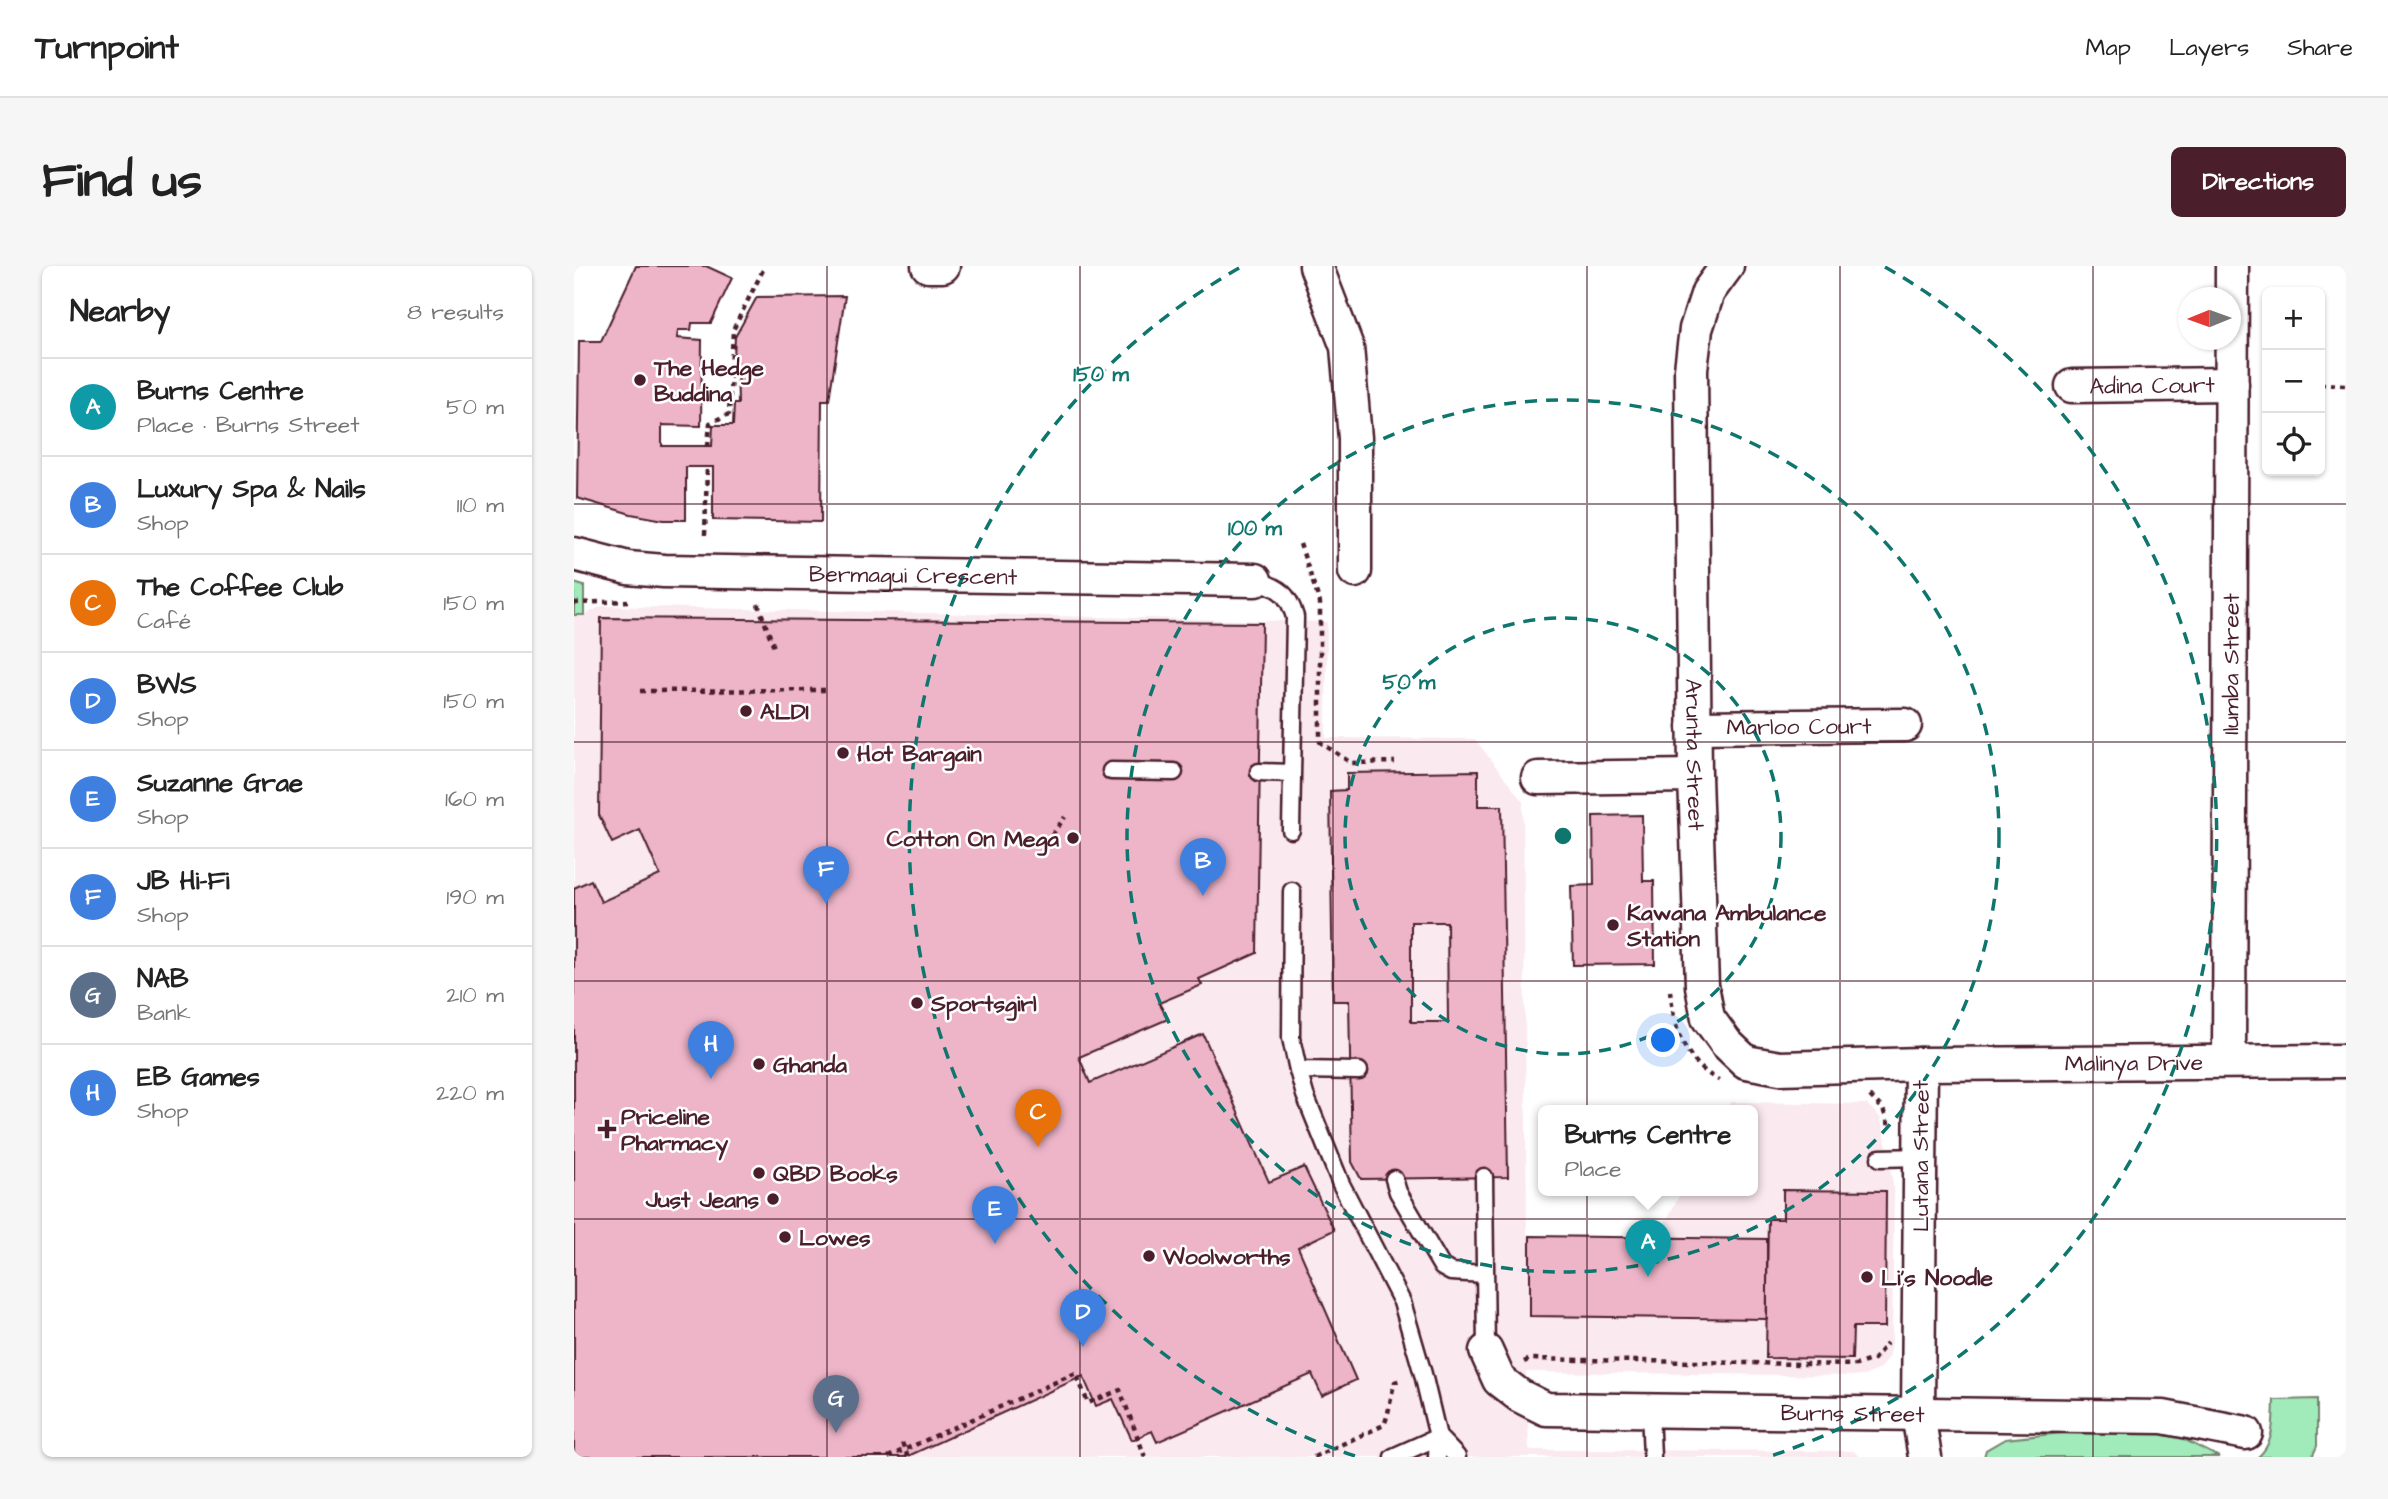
<!DOCTYPE html>
<meta charset="utf-8">
<style>
body{margin:0;font-family:"Architects Daughter",sans-serif;background:#f6f6f6;color:#222}
.controls{position:absolute;right:21px;top:21px;display:grid;overflow:hidden;border-radius:10px;box-shadow:0 2px 5px #0004}
.controls button{width:63px;height:63px;display:grid;place-items:center;padding:0;border:0;border-bottom:2px solid #e0e0e0;background:#fff;color:#222;font:35px sans-serif}
.compass{position:absolute;left:1604px;top:21px;width:63px;height:63px;border-radius:50%;background:#fff;box-shadow:0 2px 5px #0004;rotate:269deg}
.you{position:absolute;left:1090px;top:775px;width:24px;height:24px;margin:-18px;border:5px solid #fff;border-radius:50%;background:#1a73e8;box-shadow:0 0 0 10px #1a73e833}
.badge{display:grid;place-items:center;width:46px;height:46px;border-radius:50%;background:#4a1f2b;color:#fff;font-size:23px;font-weight:700}
.pin{position:absolute;translate:-50% -58px;filter:drop-shadow(0 2px 4px #0008)}
.pin::after{content:'';position:absolute;top:37px;width:24px;height:21px;background:inherit;clip-path:polygon(0 0,100% 0,50% 100%)}
.popup{position:absolute;left:964px;top:839px;width:220px;height:91px;box-sizing:border-box;display:grid;place-content:center;border-radius:10px;background:#fff;filter:drop-shadow(0 2px 5px #0005);font-size:23px;white-space:nowrap;color:#767676}
.popup b{font-size:26px;color:#222}
.popup::after{content:'';position:absolute;left:50%;top:100%;margin-left:-14px;border:14px solid transparent;border-top-color:#fff}
.list{margin:0;padding:0;list-style:none}
h2{display:flex;justify-content:space-between;align-items:center;height:91px;margin:0;padding:0 28px;font-size:30px}
h2 small{font-size:23px;font-weight:400;color:#767676}
.list li{display:grid;grid-template-columns:46px 1fr auto;gap:21px;align-items:center;box-sizing:border-box;height:98px;padding:0 28px;border-top:2px solid #e0e0e0}
.list b{display:block;font-size:26px;white-space:nowrap}
.list p{margin:0;font-size:23px;white-space:nowrap;color:#767676}
.list em{font-size:23px;font-style:normal;color:#767676}
.icon{flex:none;width:38px;height:38px;fill:none;stroke:currentColor;stroke-width:2;stroke-linecap:round;stroke-linejoin:round}
.map{position:relative;flex:none;width:1772px;height:1191px;overflow:hidden;border-radius:10px}
header{display:flex;align-items:center;gap:42px;box-sizing:border-box;height:98px;padding:0 35px;background:#fff;border-bottom:2px solid #e0e0e0}
header strong{font-size:33px}
nav{display:flex;gap:38px;margin-inline-start:auto;font-size:24px}
.intro{display:flex;align-items:center;justify-content:space-between;box-sizing:border-box;height:168px;padding:0 42px}
h1{margin:0;font-size:49px}
.button{padding:18px 32px;border-radius:10px;background:#4a1f2b;color:#fff;font-size:24px;font-weight:700}
main{display:flex;gap:42px;padding:0 42px}
aside{flex:1;background:#fff;border-radius:10px;box-shadow:0 2px 5px #0004}
.map>svg:first-child{display:block}
.built{fill:#fae9ef}
.green{fill:#a1eab9;stroke:#768472;stroke-width:2}
.building{fill:#eeb5c9;stroke:#4a1f2b;stroke-width:2;fill-rule:evenodd}
.lines{fill:none;stroke-linecap:round;stroke-linejoin:round}
.service-casing{stroke:#4a1f2b;stroke-width:21}
.minor-casing{stroke:#4a1f2b;stroke-width:37}
.path{stroke:#4a1f2b;stroke-width:4.5;stroke-dasharray:5 5;stroke-linecap:butt}
.service{stroke:#fff;stroke-width:16}
.minor{stroke:#fff;stroke-width:32}
.grid{fill:none;stroke:#4a1f2b;stroke-width:2;stroke-opacity:0.55}
.ring{fill:none;stroke:#0f766e;stroke-width:3.5;stroke-dasharray:12 9}
.poi-dot{fill:#4a1f2b;stroke:#fff;stroke-width:2.5}
.labels{text-anchor:middle;stroke-width:5;stroke-linejoin:round;paint-order:stroke}
.poi-label{font-size:23px;font-weight:bold;fill:#4a1f2b;stroke:#fff;text-anchor:start}
.street-label{font-size:23px;fill:#4a1f2b;stroke:#fff}
.centre{fill:#0f766e;stroke:#fff;stroke-width:3.5}
.ring-label{font-size:21px;text-anchor:middle;font-weight:bold;fill:#0f766e;stroke:#fff;stroke-width:5;stroke-linejoin:round;paint-order:stroke}
</style>
<header>
<strong>Turnpoint</strong>
<nav><a>Map</a><a>Layers</a><a>Share</a></nav>
</header>
<div class="intro"><h1>Find us</h1><a class="button">Directions</a></div>
<main>
<aside>
<h2>Nearby<small>8 results</small></h2>
<ul class="list">
<li><span class="badge" style="background:#0f9aa8">A</span><div><b>Burns Centre</b><p>Place · Burns Street</p></div><em>50 m</em></li>
<li><span class="badge" style="background:#3f7fe0">B</span><div><b>Luxury Spa &amp; Nails</b><p>Shop</p></div><em>110 m</em></li>
<li><span class="badge" style="background:#e8710a">C</span><div><b>The Coffee Club</b><p>Café</p></div><em>150 m</em></li>
<li><span class="badge" style="background:#3f7fe0">D</span><div><b>BWS</b><p>Shop</p></div><em>150 m</em></li>
<li><span class="badge" style="background:#3f7fe0">E</span><div><b>Suzanne Grae</b><p>Shop</p></div><em>160 m</em></li>
<li><span class="badge" style="background:#3f7fe0">F</span><div><b>JB Hi-Fi</b><p>Shop</p></div><em>190 m</em></li>
<li><span class="badge" style="background:#5c6f8a">G</span><div><b>NAB</b><p>Bank</p></div><em>210 m</em></li>
<li><span class="badge" style="background:#3f7fe0">H</span><div><b>EB Games</b><p>Shop</p></div><em>220 m</em></li>
</ul>
</aside>
<div class="map">
<svg width="1772" height="1191" viewBox="0 0 1772 1191">
<rect width="100%" height="100%" fill="#fff"/>
<filter id="ink" filterUnits="userSpaceOnUse"><feTurbulence type="fractalNoise" baseFrequency=".0143" numOctaves="2"/><feDisplacementMap in="SourceGraphic" scale="14" xChannelSelector="R" yChannelSelector="G"/><feConvolveMatrix kernelMatrix="1 2 1 2 8 2 1 2 1" color-interpolation-filters="sRGB"/></filter>
<g filter="url(#ink)">
<path class="built" d="M28,340l725,16 -1,116 149,1 48,63 4,433 130,2 25,-46h71v-80h-27l5,-9 136,2 13,13 4,14 10,60 -2,149 -2,15 -9,13 -17,8 -338,-4 3,78 325,1 6,6h-1286v-842h10z"/>
<path class="green" d="M0,317l10,3v29h-10z
M1743,1133v47l-5,11h-54c17,-15 15,-36 16,-57z
M1555,1160l35,3 55,28h-235l2,-7 19,-11z"/>
<path class="building" d="M62,0h70l26,12 -21,45h-19l-1,7h-13l-1,8 25,2 -1,86 -39,-1v21h50l1,-21h20l1,-21h4l-1,-43 -3,-4 1,-20 22,-40 88,-1 -16,104h-7l-1,122 -108,-2v-53h-27v53h-22l-33,-6 -54,-16 2,-157h22z
M27,352l661,5 -5,330 -58,26 3,6 -43,18 9,16 -89,38 11,26 113,-49 66,148 35,-15 30,63 -36,17 58,133 -34,16 -10,-22 -155,68 -5,-11 -20,9 -19,-41 -17,7 -13,-30 -177,81h-332v-569l17,-8 10,22 59,-27 -20,-45 -28,13 -13,-28z
M904,505v35h24l6,371 -147,2 -9,-17 -3,-161h-16l-3,-210 17,-1v-17zM837,656h36l1,100h-37z
M1068,549l1,66h11l1,83 -82,1 -2,-79 23,-1 -1,-69z
M1209,924l103,1 -1,136h-32l-1,32 -86,-1 2,-139h15z
M956,970l237,3v80l-237,-3z"/>
<g class="lines">
<g class="service-casing">
<path id="service" d="M681,314c24,7 33,13 40,37l-4,213
M537,505l63,1
M685,506l33,1
M718,625l-1,147 7,32 7,25 36,89 61,118 21,72 15,63 -1,20
M724,804l61,1
M1306,892l40,-1
M910,911l2,174
M820,913l4,13 44,75 9,5 34,2
M1076,1144l2,47
M864,1171l19,20
M819,1191l45,-20"/>
</g>
<g class="minor-casing">
<g id="minor">
<path d="M354,0h15"/>
<path d="M742,0l31,81 8,91v133"/>
<path id="s1" d="M1153,0l-19,26 -12,37 -5,40 4,407 7,210 6,32 18,25 20,19 34,6 141,-4 425,-3"/>
<path id="s2" d="M1498,120l160,-2"/>
<path id="s3" d="M0,288l54,14 36,3 591,9"/>
<path id="s4" d="M1120,461l211,-2"/>
<path d="M964,512l157,-2"/>
<path id="s5" d="M1655,795l3,-795"/>
<path d="M1347,798l-3,350 7,43"/>
<path id="s6" d="M912,1085l13,29 21,16 26,13 617,8 83,16"/>
</g>
</g>
<path class="path" d="M1746,118l26,1
M134,180l2,-23 19,-9 4,-84 32,-64
M131,269l2,-68
M726,278l20,59v139l31,21 44,-1
M0,337l54,-2
M184,338l17,46
M66,425l185,-1
M478,569l13,-18
M1096,725l4,26
M1102,759c5,22 23,46 43,55
M1296,830l13,13 6,17
M950,1096l6,-3 326,6 18,-6 13,-16
M328,1177l6,14
M314,1191l188,-84 12,30 32,-13 25,67
M740,1191l70,-32c6,-14 6,-28 11,-43l7,-2"/>
<use href="#service" class="service"/>
<use href="#minor" class="minor"/>
</g>
</g>
<path class="grid" d="M253,0v1191M506,0v1191M759,0v1191M1013,0v1191M1266,0v1191M1519,0v1191M0,238h1772M0,476h1772M0,715h1772M0,953h1772"/>
<g class="ring">
<circle cx="989" cy="570" r="218"/>
<circle cx="989" cy="570" r="436"/>
<path d="M781 1190A654 654 0 0 1 667 1M1311 1A654 654 0 0 1 1197 1190"/>
</g>
<g class="poi-dot">
<circle cx="66" cy="114" r="7"/>
<circle cx="172" cy="445" r="7"/>
<circle cx="269" cy="487" r="7"/>
<circle cx="499" cy="572" r="7"/>
<circle cx="1039" cy="659" r="7"/>
<circle cx="343" cy="737" r="7"/>
<circle cx="185" cy="798" r="7"/>
<path d="M29.5 852.5h7v7h7v7h-7v7h-7v-7h-7v-7h7z"/>
<circle cx="185" cy="907" r="7"/>
<circle cx="199" cy="933" r="7"/>
<circle cx="211" cy="971" r="7"/>
<circle cx="575" cy="990" r="7"/>
<circle cx="1293" cy="1011" r="7"/>
</g>
<g class="labels">
<g class="poi-label">
<text x="80" y="109">The Hedge<tspan x="80" dy="26">Buddina</tspan></text>
<text x="186" y="453">ALDI</text>
<text x="283" y="495">Hot Bargain</text>
<text x="485" y="580" text-anchor="end">Cotton On Mega</text>
<text x="1053" y="654">Kawana Ambulance<tspan x="1053" dy="26">Station</tspan></text>
<text x="357" y="745">Sportsgirl</text>
<text x="199" y="806">Ghanda</text>
<text x="47" y="858">Priceline<tspan x="47" dy="26">Pharmacy</tspan></text>
<text x="199" y="915">QBD Books</text>
<text x="185" y="941" text-anchor="end">Just Jeans</text>
<text x="225" y="979">Lowes</text>
<text x="589" y="998">Woolworths</text>
<text x="1307" y="1019">Li's Noodle</text>
</g>
<g class="street-label">
<text dy="8" stroke="none"><textPath href="#s2" startOffset="80">Adina Court</textPath></text>
<text dy="8" stroke="none"><textPath href="#s3" startOffset="341">Bermagui Crescent</textPath></text>
<text dy="8" stroke="none"><textPath href="#s5" startOffset="397">Ilumba Street</textPath></text>
<text dy="8" stroke="none"><textPath href="#s4" startOffset="105">Marloo Court</textPath></text>
<text dy="8" stroke="none"><textPath href="#s1" startOffset="497">Arunta Street</textPath></text>
<text dy="8" stroke="none"><textPath href="#s1" startOffset="1208">Malinya Drive</textPath></text>
<text transform="translate(1346 890) rotate(-90)" y="8">Lutana Street</text>
<text dy="8" stroke="none"><textPath href="#s6" startOffset="394">Burns Street</textPath></text>
</g>
</g>
<circle cx="989" cy="570" r="10" class="centre"/>
<g class="ring-label">
<text x="527" y="115">150 m</text>
<text x="681" y="269">100 m</text>
<text x="835" y="423">50 m</text>
</g>
</svg>
<div class="controls">
<button>+</button>
<button>−</button>
<button><svg class="icon" aria-label="locate" viewBox="0 0 24 24"><circle cx="12" cy="12" r="6"/><path d="M12 2v4M12 18v4M2 12h4M18 12h4"/></svg></button>
</div>
<svg class="compass" viewBox="-18 -18 36 36"><path d="M0-13l5 13h-10z" fill="#e53935"/><path d="M0 13l5-13h-10z" fill="#767676"/></svg>
<div class="you"></div>
<div class="pin badge" style="left:1074px;top:1011px;background:#0f9aa8">A</div>
<div class="popup"><b>Burns Centre</b>Place</div>
<div class="pin badge" style="left:629px;top:630px;background:#3f7fe0">B</div>
<div class="pin badge" style="left:464px;top:881px;background:#e8710a">C</div>
<div class="pin badge" style="left:509px;top:1081px;background:#3f7fe0">D</div>
<div class="pin badge" style="left:421px;top:978px;background:#3f7fe0">E</div>
<div class="pin badge" style="left:252px;top:638px;background:#3f7fe0">F</div>
<div class="pin badge" style="left:262px;top:1167px;background:#5c6f8a">G</div>
<div class="pin badge" style="left:137px;top:813px;background:#3f7fe0">H</div>
</div>
</main>
